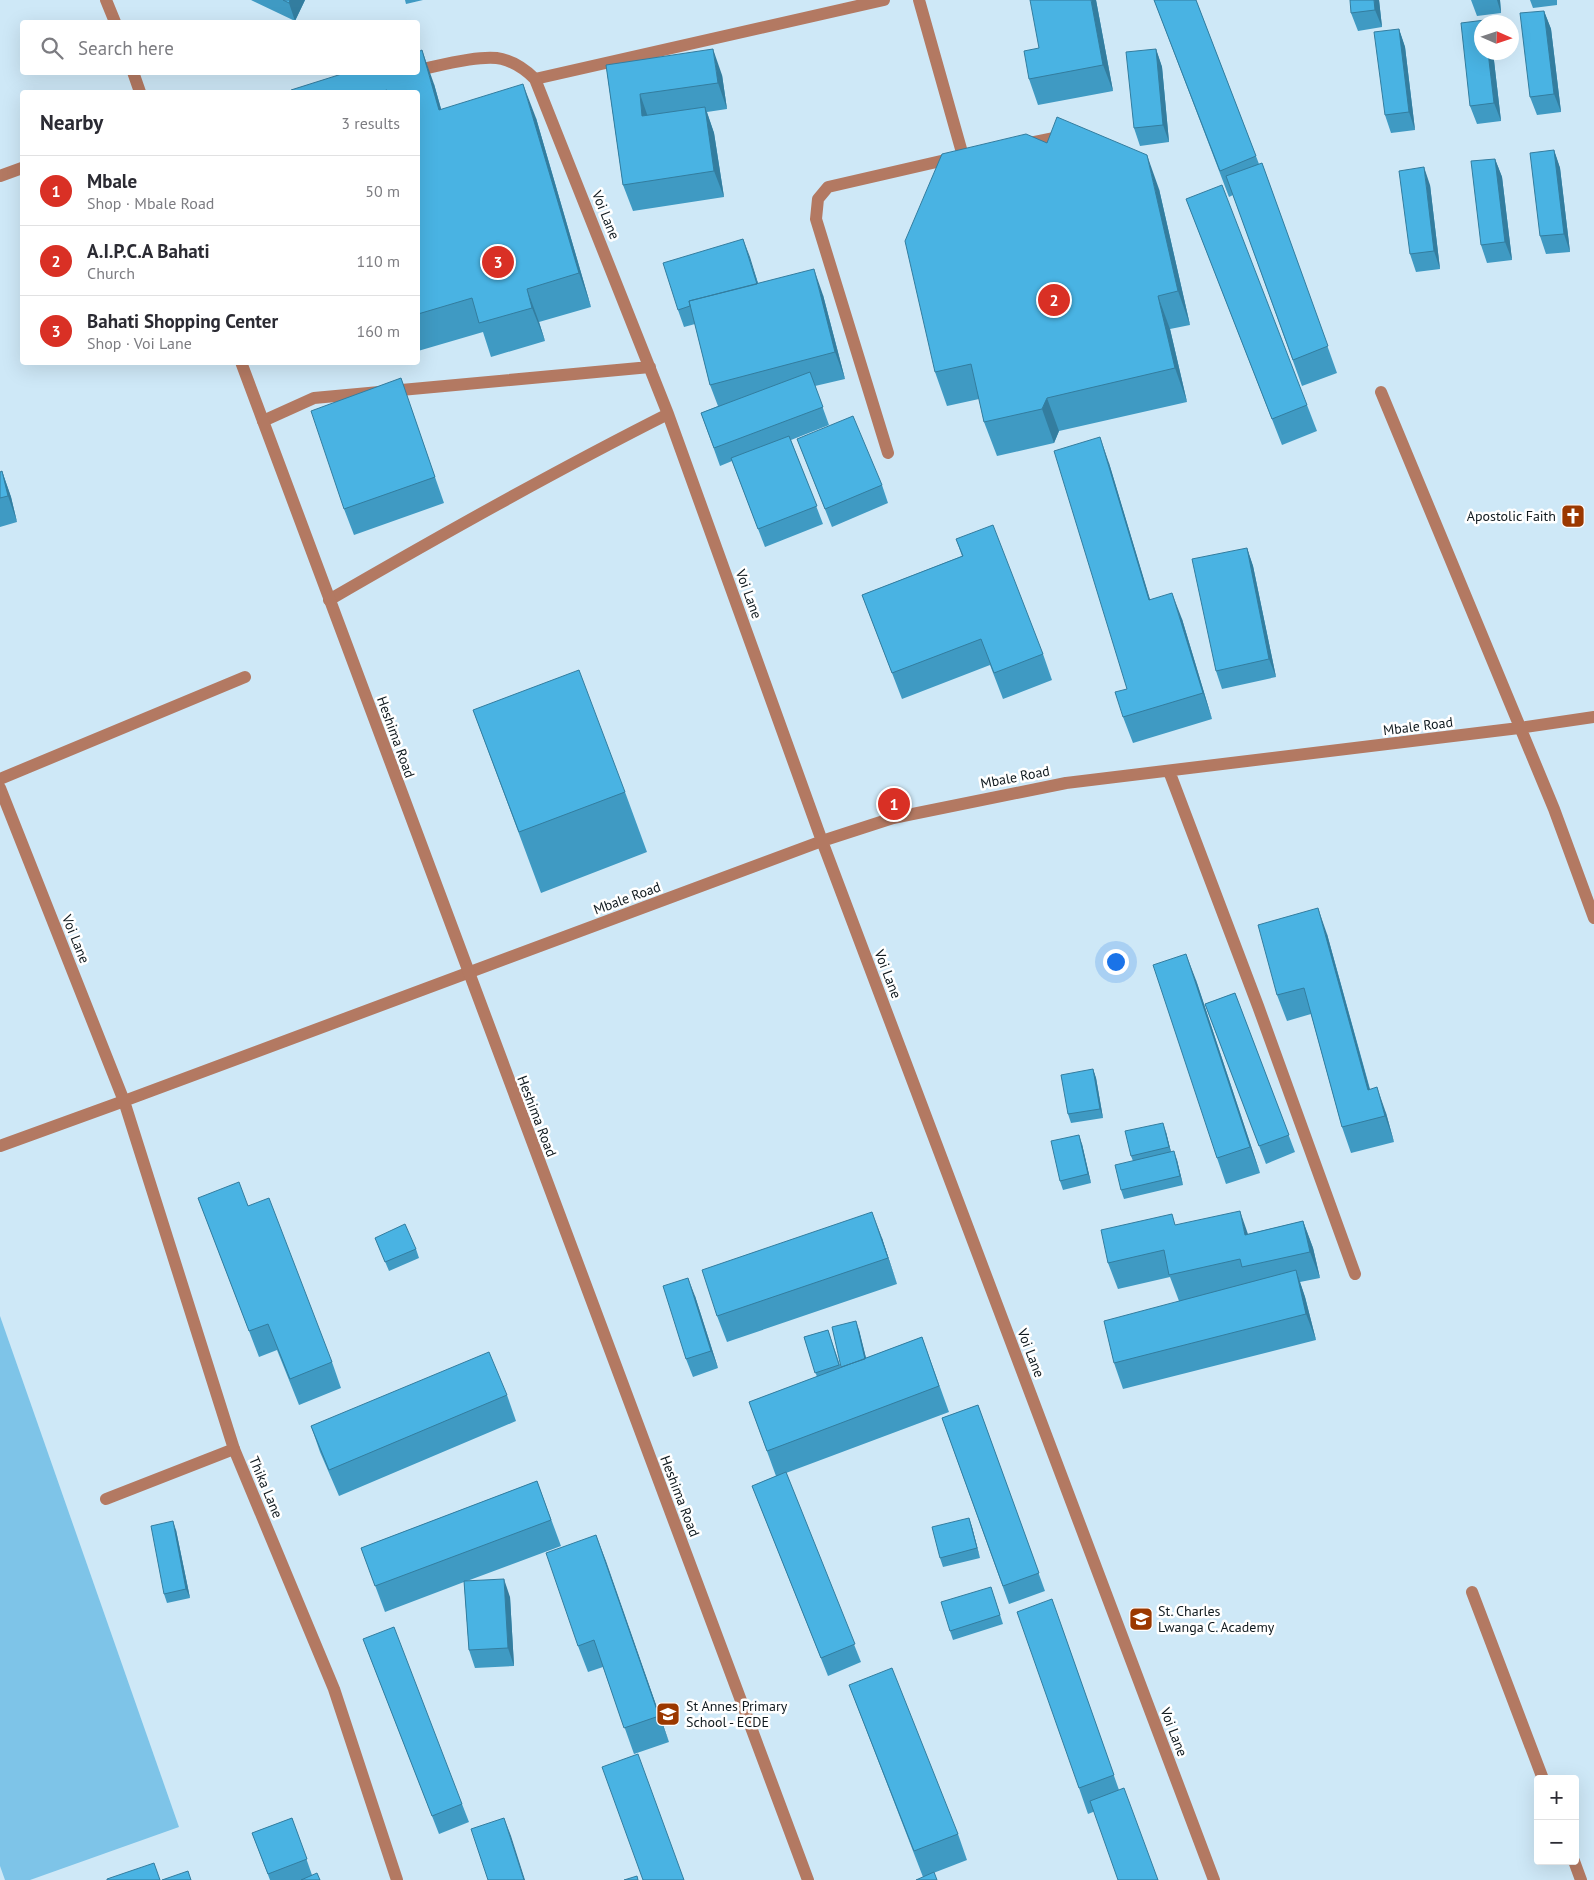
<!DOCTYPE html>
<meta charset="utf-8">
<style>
body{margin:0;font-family:"PT Sans",sans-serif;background:#f2f2f3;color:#2b2b33}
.controls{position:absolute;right:15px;bottom:15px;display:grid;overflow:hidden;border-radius:5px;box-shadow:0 5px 20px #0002}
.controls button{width:45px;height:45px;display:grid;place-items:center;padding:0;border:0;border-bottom:1px solid #e1e1e2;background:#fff;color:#2b2b33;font:25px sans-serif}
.compass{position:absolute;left:1474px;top:15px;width:45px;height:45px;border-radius:50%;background:#fff;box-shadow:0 5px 20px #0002;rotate:93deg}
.you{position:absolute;left:1115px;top:961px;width:18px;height:18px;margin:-12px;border:4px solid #fff;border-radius:50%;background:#1a73e8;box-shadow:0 0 0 8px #1a73e833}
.badge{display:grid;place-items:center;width:32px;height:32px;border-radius:50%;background:#d93025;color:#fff;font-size:16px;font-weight:700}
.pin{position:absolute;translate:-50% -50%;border:2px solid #fff;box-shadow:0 1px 5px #0006}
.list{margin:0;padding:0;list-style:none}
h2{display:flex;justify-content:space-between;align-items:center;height:65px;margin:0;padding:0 20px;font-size:21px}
h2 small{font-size:16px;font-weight:400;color:#7c7c81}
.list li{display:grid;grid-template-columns:32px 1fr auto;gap:15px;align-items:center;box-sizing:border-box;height:70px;padding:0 20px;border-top:1px solid #e1e1e2}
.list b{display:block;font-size:19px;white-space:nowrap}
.list p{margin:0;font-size:16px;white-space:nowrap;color:#7c7c81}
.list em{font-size:16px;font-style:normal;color:#7c7c81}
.icon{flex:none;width:28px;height:28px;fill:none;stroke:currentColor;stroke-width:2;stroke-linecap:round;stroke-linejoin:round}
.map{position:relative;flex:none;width:1594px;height:1880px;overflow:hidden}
.search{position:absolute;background:#fff;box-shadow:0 5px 20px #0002;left:20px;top:20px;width:400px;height:55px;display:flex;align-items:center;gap:12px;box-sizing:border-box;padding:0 18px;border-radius:5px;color:#7c7c81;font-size:19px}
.panel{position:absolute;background:#fff;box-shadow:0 5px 20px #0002;left:20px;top:90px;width:400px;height:275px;border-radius:5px}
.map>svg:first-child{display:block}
.green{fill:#7ec4e8}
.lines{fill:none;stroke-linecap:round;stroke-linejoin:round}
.service{stroke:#b37962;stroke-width:12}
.minor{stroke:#b37962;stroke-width:12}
.tertiary{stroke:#b37962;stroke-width:12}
.wall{fill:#3f9ac3}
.shaded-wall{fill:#337d9f}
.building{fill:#49b3e3;stroke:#337d9f}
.labels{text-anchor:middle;stroke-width:5;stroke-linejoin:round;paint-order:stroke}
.street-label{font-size:14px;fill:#101a1f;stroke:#fff}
.poi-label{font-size:14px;fill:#101a1f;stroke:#fff;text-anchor:start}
</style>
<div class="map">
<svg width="1594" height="1880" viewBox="0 0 1594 1880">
<rect width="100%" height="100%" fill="#cee8f7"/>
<path class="green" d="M0,1316l179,511 -149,53h-25l-5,-14z"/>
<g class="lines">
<path class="service" d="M919,0l44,156
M535,79l349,-79
M1025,144l39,-8
M888,453l-72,-234 2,-20 10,-12 126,-29
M0,1146l124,-45
M106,1499l128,-50"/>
<path class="minor" d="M418,70c20,-4 64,-16 84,-11 12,3 24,11 33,20l133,335 154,427 392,1039
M0,176l22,-8
M1381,392l173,417 40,109
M263,421l51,-23 336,-31
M329,600c112,-65 224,-128 339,-186
M1169,771l89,235 97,268
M0,779l245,-102
M0,788l124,313 110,348 100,240 63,191
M124,1101l698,-260 71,-23 173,-35 453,-55 75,-11
M1472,1592l71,187
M1574,1861l7,19"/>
<path class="tertiary" d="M106,0l9,22
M133,72l7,20
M241,362l567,1518"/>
</g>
<path class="wall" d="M251,0h54l-10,21z
M405,0h18l-17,4z
M1096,0l17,91 -75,14 -9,-26 10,-31z
M1154,0h42l63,164 3,-1 75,210 -35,13 -69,-191 -4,2z
M1379,0l3,27 -24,4 -7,-18z
M1471,0h29l1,13 -24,3z
M1530,0h27v5l-24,3z
M1544,11l7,18 10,83 -24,3 -7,-18z
M1399,29l6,18 10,83 -24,3 -6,-18z
M1156,49l6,18 7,75 -29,4 -6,-18z
M1482,52h11l8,69 -24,3 -7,-18z
M606,65l116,10 5,34 -20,3 7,21 10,64 -91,14 -10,-26z
M434,84l7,25 95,9 55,189 -52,15 6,19 -54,16 -8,-25 -65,19v-259h-127z
M1554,150l6,18 10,84 -24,2 -6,-18z
M1495,159l7,18 10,83 -25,3 -6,-18z
M1430,185l10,84 -24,3 -6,-18z
M1159,189l31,136 -20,4 17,73 -128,29 -5,12 -57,13 -13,-34 -5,-23 -32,7 -12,-34z
M1186,199l121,206 10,26 -35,14z
M743,239l15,44 65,12 22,84 -30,7 14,39 -38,15 32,84 -58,23 -33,-86 -12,5 -19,-53 17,-7 -8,-21 -15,-61 -11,3 -6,-17z
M410,405l34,98 -90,32 -10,-26z
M797,439l85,46 6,18 -56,24z
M1109,463l41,137 32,19 30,100 -79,24 -10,-26 4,-28z
M2,471l9,26 6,25 -17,5v-55z
M956,539l87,115 9,26 -49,19 -13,-34 -88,34 -40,-104 100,-39z
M1247,548l6,18 23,111 -54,12 -6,-18z
M473,710l152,82 22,60 -106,41z
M1327,934l43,155 16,24 8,29 -43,11 -9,-26 -31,-113 -24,7 -10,-26z
M1196,980l64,193 -34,11 -9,-26z
M1235,993l60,159 -29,12 -61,-160z
M1093,1069l3,9 7,40 -32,5 -3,-9z
M1166,1132l5,20 6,8 6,25 -59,14 -3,-9 12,-29 -2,-5z
M1082,1144l9,39 -28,7 -3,-9z
M198,1198l50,8 84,156 9,26 -42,17 -22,-55 -18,7z
M1303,1221l10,27 7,30 -20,4 5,15 11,43 -193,49 -9,-26 65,-62 -9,-24 -52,12 -10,-26 68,-38 72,9z
M375,1238l41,11 3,9 -30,13z
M882,1238l15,46 -170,58 -10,-26z
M695,1296l23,72 -25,9 -7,-18z
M828,1330l13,38 1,-1 17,-37 7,28 56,-21 27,75 -163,61 75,189 -33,14 -76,-190 24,-10 -27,-74 68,-25 -13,-40z
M507,1395l9,26 -177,75 -19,-44 -9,-26z
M978,1405l67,186 -36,13 -67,-186z
M537,1481l24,65 -94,35 43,16 4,69 -39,2 -6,-18 -5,-68 -79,30 -24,-64z
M969,1518l3,9 8,31 -37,9 -3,-9z
M176,1530l14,68 -23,5 -3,-9z
M596,1535l73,207 -35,12 -31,-87 -15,5 -10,-26z
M994,1596l9,28 -50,16 -3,-9z
M1061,1625l58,165 -26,22 -5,2 -9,-26z
M363,1639l99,165 7,18 -30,12z
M849,1685l109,149 9,26 -44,17z
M292,1818l20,57 8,5h-50l-18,-47z"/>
<path class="shaded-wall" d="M290,0h15l-10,21 -6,-18z
M1091,0h5l17,91 -10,-26z
M1374,0h5l3,27 -7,-17z
M1497,0h3l1,13z
M1544,11l7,18 10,83 -7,-18z
M1399,29l6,18 10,83 -6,-18z
M713,49l9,26 5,34 -9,-26z
M1156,49l6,18 7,75 -6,-17z
M422,50l12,34 17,60 -12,-34z
M1488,52h5l8,69 -7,-18z
M523,84l13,34 55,189 -12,-34z
M640,94l9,26 -7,-4z
M705,107l9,26 10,64 -10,-26z
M1554,150l6,18 10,84 -6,-18z
M1147,155l12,34 31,136 -12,-34z
M1495,159l7,18 10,83 -7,-18z
M1424,167l6,18 10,84 -6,-18z
M743,239l7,18 14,46 -6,-18z
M814,269l9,26 22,84 -10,-27z
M527,289l12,33 6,19 -13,-33z
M1158,296l12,33 17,73 -12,-34z
M1047,398l12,33 -5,12 -12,-34z
M1100,437l9,26 49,163 -9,-26z
M2,471l9,26 6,25 -9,-26z
M1247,548l6,18 23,111 -7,-18z
M1172,593l10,26 30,100 -9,-26z
M1318,908l9,26 50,182 -9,-26z
M1186,954l10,26 64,193 -10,-26z
M1093,1069l3,9 7,40 -3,-9z
M1377,1087l9,26 8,29 -9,-26z
M1163,1123l3,9 6,24 -3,-9z
M1079,1135l3,9 9,39 -3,-9z
M1174,1151l3,9 6,25 -3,-9z
M1240,1211l9,26 -4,-2z
M872,1212l10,26 15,46 -9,-26z
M1303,1221l10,27 7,30 -10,-26z
M1296,1270l9,27 11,43 -10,-26z
M688,1278l7,18 23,72 -7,-17z
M856,1321l3,9 10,40 -4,-9z
M969,1518l3,9 8,31 -3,-10z
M173,1521l3,9 14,68 -4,-9z
M596,1535l10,26 63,181 -10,-26z
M504,1579l6,18 4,69 -6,-18z
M504,1818l7,18 14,44h-1z"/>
<path class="building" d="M283,0h7l-1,3z
M1030,0h61l12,65 -74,14 -5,-28 15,-3z
M1154,0h42l60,156 -36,15z
M1350,0h24l1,10 -24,3z
M1544,11l10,83 -24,3 -10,-84z
M1485,20v2h-3v30h6l6,51 -24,3 -9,-83z
M1399,29l10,83 -24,3 -11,-83z
M713,49l5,34 -78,11 2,22 63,-9 9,64 -91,14 -17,-120z
M1156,49l7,76 -29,3 -8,-76z
M422,50l17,60 84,-26 56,189 -52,16 5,19 -53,15 -7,-25 -54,16v-222h-30l-1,-2 -7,2h-89v-2l57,-18h70v-20z
M1057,117l90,38 31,136 -20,5 17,72 -128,30 -5,11 -58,13 -13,-58 -36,8 -30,-131 37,-87 84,-20 21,9z
M1554,150l10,84 -24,2 -10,-83z
M1495,159l10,83 -24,3 -10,-84z
M1262,163l66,183 -35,14 -67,-184z
M1424,167l10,84 -24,3 -11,-83z
M1222,185l85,220 -35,14 -86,-220z
M743,239l14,45 -68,17 1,5 -12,4 -15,-47z
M814,269l21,83 -125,33 -21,-84z
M810,372l13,35 -109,41 -13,-35z
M401,378l34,99 -91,32 -33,-98z
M853,416l29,69 -57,24 -28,-70z
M789,436l28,70 -59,23 -27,-71z
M1100,437l49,163 23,-7 31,100 -80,24 -8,-25 12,-3 -73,-238z
M2,471l6,25 -8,2v-26z
M993,525l50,129 -49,19 -13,-34 -89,34 -30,-78 101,-39 -7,-17z
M1247,548l22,111 -53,12 -24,-112z
M579,670l46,122 -106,40 -46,-122z
M1318,908l50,182 9,-3 8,29 -43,11 -38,-139 -27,7 -19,-70z
M1186,954l64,193 -33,11 -64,-193z
M1235,993l54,142 -30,11 -54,-142z
M1093,1069l7,40 -32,5 -7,-39z
M1163,1123l6,24 -38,9 -6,-25z
M1079,1135l9,39 -28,7 -9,-40z
M1174,1151l6,25 -59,14 -6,-25z
M239,1182l9,24 21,-8 63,164 -42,17 -22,-55 -19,7 -51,-133z
M1240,1211l5,24 58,-14 7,31 -68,15 -2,-8 -71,16 -5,-25 -56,13 -7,-33 71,-16 3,11z
M872,1212l16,46 -171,58 -15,-46z
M405,1224l11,25 -31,13 -10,-24z
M1296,1270l10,44 -192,49 -10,-42z
M688,1278l23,73 -25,8 -23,-73z
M856,1321l9,38 -24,8 -9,-40z
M828,1330l11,35 -24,8 -11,-36z
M922,1337l17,49 -172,65 -18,-49z
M489,1352l18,43 -178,75 -18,-44z
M978,1405l61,168 -36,13 -61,-168z
M786,1472l69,172 -34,14 -69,-172z
M537,1481l14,39 -176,66 -14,-38z
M969,1518l8,30 -37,10 -8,-31z
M173,1521l13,68 -22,5 -13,-68z
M596,1535l63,181 -35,12 -30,-88 -16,6 -32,-93z
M504,1579l4,69 -39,2 -5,-69z
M991,1587l9,28 -50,16 -9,-29z
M1052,1599l62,176 -35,13 -62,-176z
M394,1627l68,177 -30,12 -69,-177z
M892,1668l66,166 -44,17 -65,-166z
M638,1754l46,126h-41l-41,-113z
M1124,1788l34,92h-40l-28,-79z
M292,1818l15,41 -39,15 -16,-41z
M504,1818l20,62h-36l-17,-51z
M154,1863l6,17h-53v-1z
M188,1871l3,9h-29z
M934,1872l3,8h-21z
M317,1873l3,7h-19z
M637,1876l1,4h-14z"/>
<defs>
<g id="church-square" transform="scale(1.25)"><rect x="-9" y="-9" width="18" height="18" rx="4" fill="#9b3800" stroke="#fff"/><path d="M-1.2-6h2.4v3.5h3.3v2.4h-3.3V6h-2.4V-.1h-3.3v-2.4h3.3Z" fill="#fff"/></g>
<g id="school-square" transform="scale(1.25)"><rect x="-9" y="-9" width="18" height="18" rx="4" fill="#9b3800" stroke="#fff"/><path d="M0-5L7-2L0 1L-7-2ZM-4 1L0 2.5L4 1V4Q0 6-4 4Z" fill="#fff"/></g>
</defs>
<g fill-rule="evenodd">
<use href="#church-square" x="1573" y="516"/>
<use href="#school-square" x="1141" y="1619"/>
<use href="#school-square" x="668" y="1714"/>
</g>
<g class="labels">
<g class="street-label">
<text transform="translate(606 215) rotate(68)" y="5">Voi Lane</text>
<text transform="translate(749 594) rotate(70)" y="5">Voi Lane</text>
<text transform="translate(1418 726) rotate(-7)" y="5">Mbale Road</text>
<text transform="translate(396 737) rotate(70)" y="5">Heshima Road</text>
<text transform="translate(1015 777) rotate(-11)" y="5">Mbale Road</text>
<text transform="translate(627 898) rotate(-20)" y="5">Mbale Road</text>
<text transform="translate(76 939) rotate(68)" y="5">Voi Lane</text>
<text transform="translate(888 974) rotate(69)" y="5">Voi Lane</text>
<text transform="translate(537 1116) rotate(69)" y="5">Heshima Road</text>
<text transform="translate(1031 1353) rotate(69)" y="5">Voi Lane</text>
<text transform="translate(266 1487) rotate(67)" y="5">Thika Lane</text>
<text transform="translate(680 1496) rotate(69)" y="5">Heshima Road</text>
<text transform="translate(1174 1732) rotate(69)" y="5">Voi Lane</text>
</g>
<g class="poi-label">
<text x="1556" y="521" text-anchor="end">Apostolic Faith</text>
<text x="1158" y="1616">St. Charles<tspan x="1158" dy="16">Lwanga C. Academy</tspan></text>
<text x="686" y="1711">St Annes Primary<tspan x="686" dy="16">School - ECDE</tspan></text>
</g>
</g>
</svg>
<div class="controls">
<button>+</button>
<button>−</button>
</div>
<svg class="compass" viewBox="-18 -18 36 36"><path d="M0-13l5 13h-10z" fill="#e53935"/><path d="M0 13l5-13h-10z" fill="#7c7c81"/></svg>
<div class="you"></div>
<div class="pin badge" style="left:894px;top:804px">1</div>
<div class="pin badge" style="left:1054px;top:300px">2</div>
<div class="pin badge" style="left:498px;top:262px">3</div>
<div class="search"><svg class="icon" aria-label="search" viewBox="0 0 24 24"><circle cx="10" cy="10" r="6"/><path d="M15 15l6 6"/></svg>Search here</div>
<section class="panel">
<h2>Nearby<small>3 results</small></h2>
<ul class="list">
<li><span class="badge">1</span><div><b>Mbale</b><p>Shop · Mbale Road</p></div><em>50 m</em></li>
<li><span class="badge">2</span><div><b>A.I.P.C.A Bahati</b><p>Church</p></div><em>110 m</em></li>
<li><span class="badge">3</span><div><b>Bahati Shopping Center</b><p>Shop · Voi Lane</p></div><em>160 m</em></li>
</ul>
</section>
</div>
